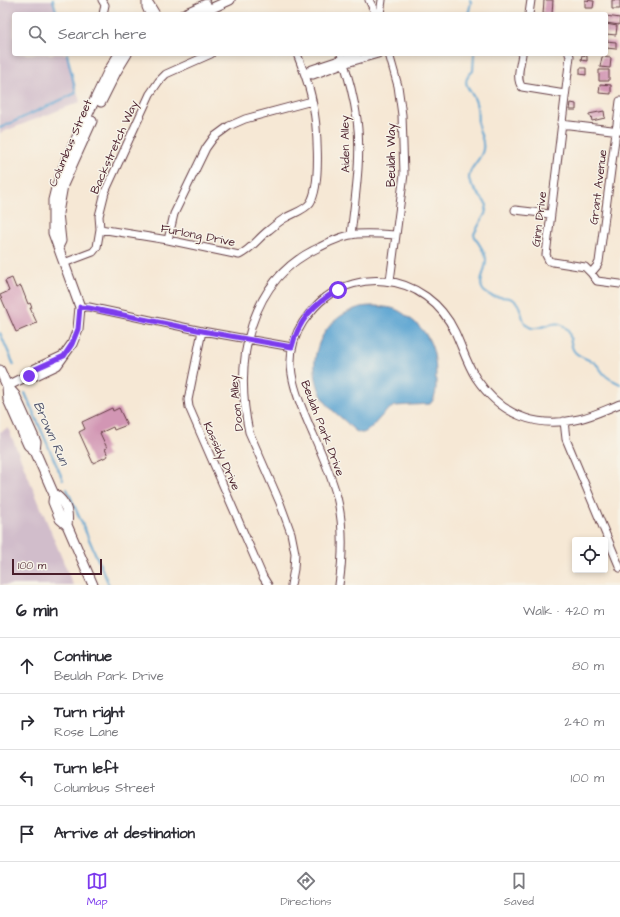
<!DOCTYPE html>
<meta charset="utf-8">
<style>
body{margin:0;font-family:"Architects Daughter",sans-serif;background:#f2f2f3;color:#2b2b33}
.controls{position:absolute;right:12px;bottom:12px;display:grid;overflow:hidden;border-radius:4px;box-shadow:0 2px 6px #0003}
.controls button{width:36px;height:36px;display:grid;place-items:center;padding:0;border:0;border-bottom:1px solid #e1e1e2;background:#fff;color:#2b2b33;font:20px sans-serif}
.scale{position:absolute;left:12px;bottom:10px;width:90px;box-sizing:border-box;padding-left:4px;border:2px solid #4a1f2b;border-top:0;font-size:11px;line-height:14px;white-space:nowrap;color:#4a1f2b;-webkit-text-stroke:3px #f7f3e8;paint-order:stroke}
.stop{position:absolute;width:12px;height:12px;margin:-9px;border:3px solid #7c3aed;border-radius:50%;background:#fff}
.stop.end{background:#7c3aed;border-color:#fff;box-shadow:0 1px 4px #0008}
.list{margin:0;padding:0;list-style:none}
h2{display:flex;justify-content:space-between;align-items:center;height:52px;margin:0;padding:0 16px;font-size:17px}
h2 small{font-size:13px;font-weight:400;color:#7c7c81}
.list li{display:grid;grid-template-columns:26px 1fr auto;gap:12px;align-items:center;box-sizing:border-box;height:56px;padding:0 16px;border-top:1px solid #e1e1e2}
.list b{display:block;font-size:15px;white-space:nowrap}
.list p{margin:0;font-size:13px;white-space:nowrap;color:#7c7c81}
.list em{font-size:13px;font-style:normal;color:#7c7c81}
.icon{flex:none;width:22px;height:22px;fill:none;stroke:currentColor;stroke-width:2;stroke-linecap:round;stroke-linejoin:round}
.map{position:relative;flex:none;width:620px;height:585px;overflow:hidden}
.search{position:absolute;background:#fff;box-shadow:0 2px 6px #0003;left:12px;right:12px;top:12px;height:44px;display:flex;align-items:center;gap:10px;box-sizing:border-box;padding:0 14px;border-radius:4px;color:#7c7c81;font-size:15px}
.sheet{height:276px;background:#fff}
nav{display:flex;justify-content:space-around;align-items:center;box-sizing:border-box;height:56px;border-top:1px solid #e1e1e2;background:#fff;font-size:11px;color:#7c7c81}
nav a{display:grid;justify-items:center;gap:2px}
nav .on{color:#7c3aed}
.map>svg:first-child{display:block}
.industrial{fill:#d1bdcb}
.water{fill:#59a3d1;stroke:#52617e}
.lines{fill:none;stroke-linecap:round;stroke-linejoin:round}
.stream{stroke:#59a3d1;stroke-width:2}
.building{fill:#d296b4}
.street-casing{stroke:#643d44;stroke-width:9}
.secondary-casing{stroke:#643d44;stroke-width:11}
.street{stroke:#fff;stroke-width:7}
.secondary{stroke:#fff;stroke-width:9}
.route{stroke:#7c3aed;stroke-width:5}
.labels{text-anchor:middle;stroke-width:3;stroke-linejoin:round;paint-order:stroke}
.street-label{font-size:12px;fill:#4a1f2b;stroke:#f7f3e8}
.water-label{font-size:13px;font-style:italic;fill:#50546d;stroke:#f7f3e8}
</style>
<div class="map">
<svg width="620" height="585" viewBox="0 0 620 585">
<rect width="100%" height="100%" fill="#f7f3e8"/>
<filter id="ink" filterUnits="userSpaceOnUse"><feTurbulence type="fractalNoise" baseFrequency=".025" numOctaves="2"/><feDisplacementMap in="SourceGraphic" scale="8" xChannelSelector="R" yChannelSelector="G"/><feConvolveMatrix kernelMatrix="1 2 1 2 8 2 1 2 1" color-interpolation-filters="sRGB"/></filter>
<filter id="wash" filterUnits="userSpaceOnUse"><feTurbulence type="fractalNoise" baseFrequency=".012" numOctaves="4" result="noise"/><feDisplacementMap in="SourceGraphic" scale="16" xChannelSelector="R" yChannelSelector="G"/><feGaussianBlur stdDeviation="0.9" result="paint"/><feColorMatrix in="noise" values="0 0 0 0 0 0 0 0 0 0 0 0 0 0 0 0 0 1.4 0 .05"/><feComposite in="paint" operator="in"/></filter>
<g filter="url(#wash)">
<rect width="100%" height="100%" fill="#f6e8d5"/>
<path class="industrial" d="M0,0h53l4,14h-43v40h53l13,48 -80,31z
M8,428l65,157h-73v-153z"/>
<path class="water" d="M376,306c5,1 11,1 15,2 6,1 12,5 17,9 23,16 28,34 28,61 0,10 1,19 -6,26l-35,2c-12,4 -23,25 -32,27 -7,1 -13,-7 -17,-11 -8,-7 -17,-14 -22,-22 -21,-37 -5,-82 37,-93 5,-1 10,-1 15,-1z"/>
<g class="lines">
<path class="stream" d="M53,0l4,14
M467,14l2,-3 2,-9 -1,-2
M474,54l-1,17c-14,12 -3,17 2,29 4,10 2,15 3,24 1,9 7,16 5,25 -1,11 -15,18 -14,30 2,10 13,18 18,26l-2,9 -11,20c2,8 11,16 12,25 1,13 -15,30 6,37 8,2 19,-1 25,7 6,7 4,23 15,25 12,2 24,-11 34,0 6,5 3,16 8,23 4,6 15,8 21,12 4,3 6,8 9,11 4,5 11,7 16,10
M0,128l76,-35 -9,-39
M0,333l14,32
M25,393l38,87
M67,489l42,96"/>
</g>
<g id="blocks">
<path class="building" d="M544,0h9l-1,14h-9z
M585,0l9,1 -1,7h-8z
M612,0h8v9h-8z
M606,16l14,2 -1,7 -13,-2z
M606,24l11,2 -1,9 -10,-1z
M606,41l10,1v7l-10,-1z
M582,55l5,1v5l-6,-1z
M602,57l9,1 -1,10 -10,-1z
M580,68h6v7l-6,-1z
M599,70h10v11h-10z
M600,84l11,1v9l-12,-1z
M571,103l5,1v6h-6z
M604,111l1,7 -13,3 -1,-5h-2v-2z
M12,278l4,10 5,-2 7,18 2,-1 2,5h-2l7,15 -21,9 -16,-37 9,-4 -4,-10z
M112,408l1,3 6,-3 8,17 -13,5 -1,-3 -13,6 7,15 -2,1 3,7 -15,7 -14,-31 6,-3 -3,-7z"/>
</g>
</g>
<g filter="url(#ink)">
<use href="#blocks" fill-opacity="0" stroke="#643d44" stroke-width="1"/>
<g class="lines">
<g class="street-casing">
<path id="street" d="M102,0l3,5 -2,9
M146,0v7l3,7
M369,0l7,14
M146,1l4,3 6,10
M380,14l2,-14
M529,14l2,-14
M341,54c7,21 13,43 16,65 5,37 -2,79 -6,116
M389,54l9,32 4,29 2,59 -14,107
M522,54c-1,9 -7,25 0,33l43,7
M569,54l1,2 -24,199 3,6 4,1 32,5 6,6 6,8 23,3
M305,74l8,1 27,-10 38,-11
M305,74l7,-5 45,-15
M561,124l59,7
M515,210l35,4
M100,229l68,11 71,15c12,-5 20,-18 30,-25 6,-5 12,-10 18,-13 7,-4 18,-7 23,-14 12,-18 7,-81 2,-103 -3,-16 -9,-31 -15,-46
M168,240l6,-26 32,-66 8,-11 15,-11 16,-7 67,-18
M64,263l29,-11 4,-5 3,-18 -1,-13 6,-24 45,-98 9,-13 7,-7 45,-20
M591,273l6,-7 2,-4 21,-161
M80,307h9l113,24 90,16
M202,331l-14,69 1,7 74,170 5,8
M564,421l2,18 54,129
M291,585l3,-16 1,-16 -4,-20 -11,-30 -31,-71c-15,-70 -1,-153 71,-185 11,-6 24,-12 37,-13 13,-1 26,0 39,1
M339,585c4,-28 5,-60 -2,-88 -6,-22 -15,-43 -24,-63 -16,-38 -35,-74 -10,-112 7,-10 13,-18 23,-25 16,-12 38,-18 58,-16 31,2 58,23 71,51 7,15 12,32 21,46 25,37 60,51 103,41 14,-3 28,-10 41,-15"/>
</g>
<g class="secondary-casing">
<path id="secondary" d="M184,14l22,-10
M199,14l31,-14
M101,102l15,-30 11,-18
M59,245l2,-4 -3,-28 5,-28 29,-64
M0,370l7,16 1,14 20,45 7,6 17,39 2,4 -1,8 7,17 7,6 26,60
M29,375h7l21,-10 15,-21 6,-15 2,-22 -27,-74v-33l3,-12 10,-28 42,-88 11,-18
M7,386l8,9 21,47 -1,9
M7,386l22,-11 6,-6 28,-13
M54,494c11,7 15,18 13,31"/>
</g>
<use href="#street" class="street"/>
<use href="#secondary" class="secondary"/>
</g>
</g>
<g class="lines" filter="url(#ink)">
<path class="route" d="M29,376l6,-7 29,-13 8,-12 6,-15 2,-22 9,1 113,23 90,16c6,-26 24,-45 46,-57"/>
</g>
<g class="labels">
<g class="street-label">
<text transform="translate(70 143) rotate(-67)" y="4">Columbus Street</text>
<text transform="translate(345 144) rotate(-91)" y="4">Aiden Alley</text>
<text transform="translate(114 147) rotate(-66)" y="4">Backstretch Way</text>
<text transform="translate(391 155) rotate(-90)" y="4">Beulah Way</text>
<text transform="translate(598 187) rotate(-83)" y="4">Grant Avenue</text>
<text transform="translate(539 219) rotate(-83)" y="4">Ginn Drive</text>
<text transform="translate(198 235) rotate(11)" y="4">Furlong Drive</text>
<text transform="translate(236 403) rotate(-96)" y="4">Doon Alley</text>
<text transform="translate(323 428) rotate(69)" y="4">Beulah Park Drive</text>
<text transform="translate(222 456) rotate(66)" y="4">Kassidy Drive</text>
</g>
<g class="water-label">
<text transform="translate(52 433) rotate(66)" y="5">Brown Run</text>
</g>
</g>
</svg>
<div class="controls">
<button><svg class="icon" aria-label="locate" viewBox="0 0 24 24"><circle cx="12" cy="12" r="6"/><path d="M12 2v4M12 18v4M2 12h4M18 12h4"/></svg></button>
</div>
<div class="scale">100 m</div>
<div class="stop" style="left:338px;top:290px"></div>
<div class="stop end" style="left:29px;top:376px"></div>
<div class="search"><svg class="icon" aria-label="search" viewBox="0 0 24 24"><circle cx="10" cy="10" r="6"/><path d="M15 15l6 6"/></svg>Search here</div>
</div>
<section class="sheet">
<h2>6 min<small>Walk · 420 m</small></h2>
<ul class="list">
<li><svg class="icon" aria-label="ahead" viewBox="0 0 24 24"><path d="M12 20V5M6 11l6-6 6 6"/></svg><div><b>Continue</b><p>Beulah Park Drive</p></div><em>80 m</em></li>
<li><svg class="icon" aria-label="right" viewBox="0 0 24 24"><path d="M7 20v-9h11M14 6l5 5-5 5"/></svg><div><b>Turn right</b><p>Rose Lane</p></div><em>240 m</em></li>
<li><svg class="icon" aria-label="left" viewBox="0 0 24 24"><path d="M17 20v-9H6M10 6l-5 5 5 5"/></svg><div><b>Turn left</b><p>Columbus Street</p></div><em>100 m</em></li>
<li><svg class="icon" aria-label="arrive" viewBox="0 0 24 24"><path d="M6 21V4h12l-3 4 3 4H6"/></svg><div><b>Arrive at destination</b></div></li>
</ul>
</section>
<nav>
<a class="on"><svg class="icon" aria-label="map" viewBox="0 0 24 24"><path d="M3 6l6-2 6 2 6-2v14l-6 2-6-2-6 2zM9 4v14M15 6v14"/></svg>Map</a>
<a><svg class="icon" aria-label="directions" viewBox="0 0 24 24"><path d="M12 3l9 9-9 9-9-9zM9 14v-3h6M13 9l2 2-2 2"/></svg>Directions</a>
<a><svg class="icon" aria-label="saved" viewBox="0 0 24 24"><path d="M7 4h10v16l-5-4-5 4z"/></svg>Saved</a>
</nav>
